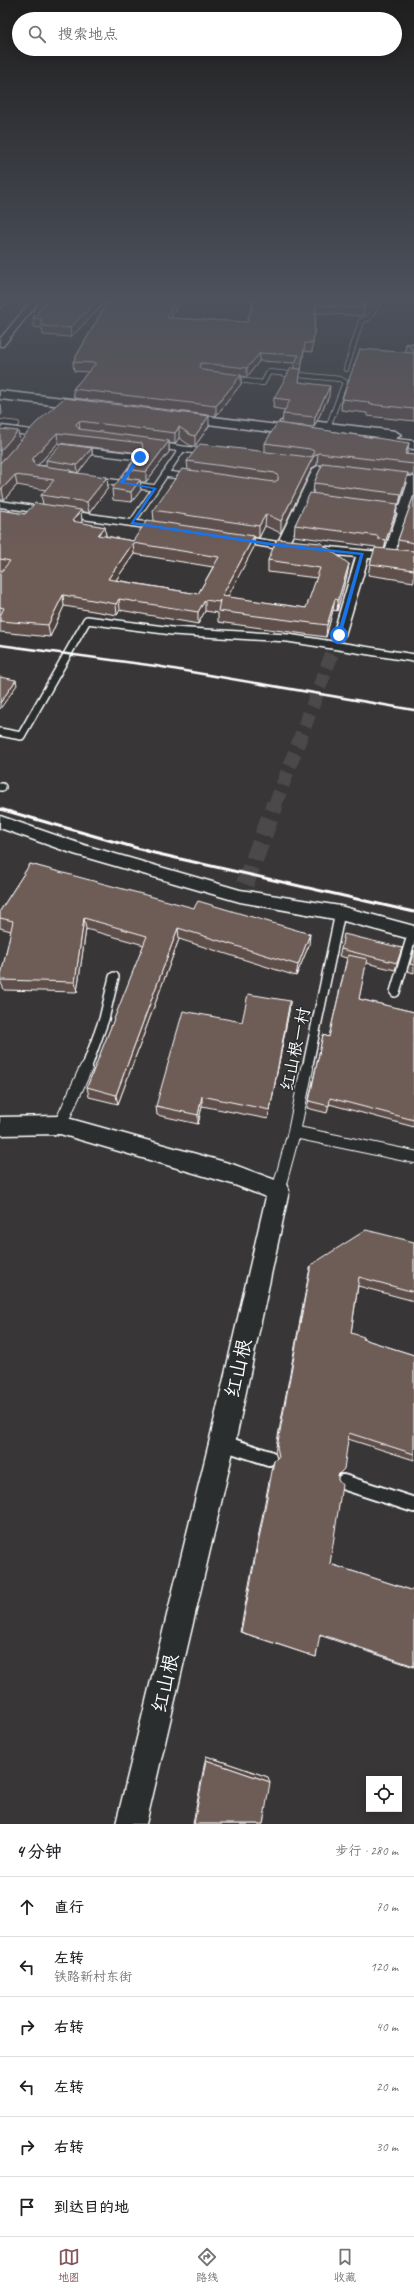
<!DOCTYPE html>
<html lang="zh">
<meta charset="utf-8">
<style>
body{margin:0;font-family:Caveat,"LXGW WenKai TC",sans-serif;background:#f6f6f6;color:#202124}
.controls{position:absolute;right:12px;bottom:12px;display:grid;overflow:hidden;border-radius:0px;box-shadow:0 2px 10px #0003}
.controls button{width:36px;height:36px;display:grid;place-items:center;padding:0;border:0;border-bottom:1px solid #e0e0e0;background:#fff;color:#202124;font:20px sans-serif}
.stop{position:absolute;width:12px;height:12px;margin:-9px;border:3px solid #1a73e8;border-radius:50%;background:#fff}
.stop.end{background:#1a73e8;border-color:#fff;box-shadow:0 1px 4px #0008}
.list{margin:0;padding:0;list-style:none}
h2{display:flex;justify-content:space-between;align-items:center;height:52px;margin:0;padding:0 16px;font-size:17px}
h2 small{font-size:13px;font-weight:400;color:#757577}
.list li{display:grid;grid-template-columns:26px 1fr auto;gap:12px;align-items:center;box-sizing:border-box;height:60px;padding:0 16px;border-top:1px solid #e0e0e0}
.list b{display:block;font-size:15px;white-space:nowrap}
.list p{margin:0;font-size:13px;white-space:nowrap;color:#757577}
.list em{font-size:13px;font-style:normal;color:#757577}
.icon{flex:none;width:22px;height:22px;fill:none;stroke:currentColor;stroke-width:2;stroke-linecap:round;stroke-linejoin:round}
.map{position:relative;flex:none;width:414px;height:1824px;overflow:hidden}
.search{position:absolute;background:#fff;box-shadow:0 2px 10px #0003;left:12px;right:12px;top:12px;height:44px;display:flex;align-items:center;gap:10px;box-sizing:border-box;padding:0 14px;border-radius:22px;color:#757577;font-size:15px}
.sheet{height:412px;background:#fff}
nav{display:flex;justify-content:space-around;align-items:center;box-sizing:border-box;height:56px;border-top:1px solid #e0e0e0;background:#fff;font-size:11px;color:#757577}
nav a{display:grid;justify-items:center;gap:2px}
nav .on{color:#84575d}
.map>svg:first-child{display:block}
.lines{fill:none;stroke-linecap:round;stroke-linejoin:round}
.street-tunnel-far1{stroke:#4c4a4a;stroke-width:14;stroke-dasharray:14 7;stroke-linecap:butt}
.street-tunnel{stroke:#4c4a4a;stroke-width:18;stroke-dasharray:18 8;stroke-linecap:butt}
.lane-far5-casing{stroke:#fff;stroke-width:6}
.lane-far4-casing{stroke:#fff;stroke-width:8}
.lane-far3-casing{stroke:#fff;stroke-width:10}
.lane-far2-casing{stroke:#fff;stroke-width:12}
.lane-far1-casing{stroke:#fff;stroke-width:14}
.lane-casing{stroke:#fff;stroke-width:18}
.street-casing{stroke:#fff;stroke-width:3}
.secondary-casing{stroke:#fff;stroke-width:3}
.lane-far5{stroke:#2a2d2e;stroke-width:4.5}
.lane-far4{stroke:#2a2d2e;stroke-width:5.5}
.lane-far3{stroke:#2a2d2e;stroke-width:7}
.lane-far2{stroke:#2a2d2e;stroke-width:9}
.lane-far1{stroke:#2a2d2e;stroke-width:12}
.lane{stroke:#2a2d2e;stroke-width:14}
.street{fill:#2a2d2e;fill-rule:evenodd}
.secondary{fill:#2a2d2e;fill-rule:evenodd}
.rail-far1{stroke:#fff;stroke-width:2.5}
.rail{stroke:#fff;stroke-width:3}
.wall{fill:#5f4f4b;stroke:#fff;fill-rule:evenodd}
.shaded-wall{fill:#4d403d;stroke:#fff}
.building{fill:#6e5c57;stroke:#fff;fill-rule:evenodd}
.route{fill:#1a73e8}
.labels{text-anchor:middle;stroke-width:3;stroke-linejoin:round;paint-order:stroke}
.street-label{font-size:17px;fill:#fff;stroke:#2a2d2e}
.near-street-label{font-size:20px;fill:#fff;stroke:#2a2d2e}
</style>
<div class="map">
<svg width="414" height="1824" viewBox="0 0 414 1824">
<rect width="100%" height="100%" fill="#383636"/>
<filter id="ink" filterUnits="userSpaceOnUse"><feTurbulence type="fractalNoise" baseFrequency=".025" numOctaves="2"/><feDisplacementMap in="SourceGraphic" scale="8" xChannelSelector="R" yChannelSelector="G"/><feConvolveMatrix kernelMatrix="1 2 1 2 8 2 1 2 1" color-interpolation-filters="sRGB"/></filter>
<g filter="url(#ink)">
<g class="lines">
<path class="street-tunnel-far1" d="M275,805l64,-170"/>
<path class="street-tunnel" d="M245,884l30,-80"/>
<g class="lane-far5-casing">
<path id="lane-far5" d="M346,369l15,-48 8,-3 11,-19
M230,379l33,4 6,-11 71,7 5,3 -17,45
M0,422l17,2
M0,429l12,1"/>
</g>
<g class="lane-far4-casing">
<path id="lane-far4" d="M4,429l29,4 -5,6
M182,449l25,3
M81,450l59,7 -19,26
M165,474l24,3
M96,480l59,8
M132,523l50,-74 -25,-4"/>
</g>
<g class="lane-far3-casing">
<path id="lane-far3" d="M0,732l21,4 66,-116 85,11 116,7 126,20
M0,787h2"/>
</g>
<g class="lane-far2-casing">
<path id="lane-far2" d="M395,992l18,-60
M86,1069l18,-50 10,-42
M307,1069l33,-156"/>
</g>
<g class="lane-far1-casing">
<path id="lane-far1" d="M60,1125l26,-57
M294,1132l120,25
M278,1191l16,-59 13,-64"/>
</g>
<g class="lane-casing">
<path id="lane" d="M223,1443l46,15
M343,1482l71,23"/>
</g>
<g class="street-casing">
<path id="street" d="M33,299h8l-38,47h-3v-7z
M318,466l24,2 5,3 -5,3 -20,-2 -33,71 101,10 -5,-3 13,-37 -24,-3 -5,-3 5,-3 26,2 8,-24 -28,-4v-4l34,3v19l-17,54 -5,3 22,3v6l-46,-4 -23,77 -6,4 -6,-4 23,-78 -83,-9 -41,-7 -6,-3 6,-3 46,7 35,-73z
M0,501l166,24 6,3 -6,3 -166,-24z
M0,816l84,29 156,45 100,16 74,20v14l-74,-20 -100,-18 -166,-48 -74,-26z
M60,1116l172,48 54,20 3,7 -54,252 -89,381h-30l93,-381 57,-246 -34,-13 -172,-50 -60,1v-18z"/>
</g>
<g class="secondary-casing">
<path id="secondary" d="M0,391l90,10 6,4 -6,4 -90,-10z
M180,413l123,15 6,4 -6,4 -127,-16 -2,-3z
M286,418l109,13 6,4 -6,4 -113,-14 -2,-3z
M378,437l36,4v8l-40,-5 -2,-3 2,-3z"/>
</g>
<use href="#lane-far5" class="lane-far5"/>
<use href="#lane-far4" class="lane-far4"/>
<use href="#lane-far3" class="lane-far3"/>
<use href="#lane-far2" class="lane-far2"/>
<use href="#lane-far1" class="lane-far1"/>
<use href="#lane" class="lane"/>
<use href="#street" class="street"/>
<use href="#secondary" class="secondary"/>
<path class="rail-far1" d="M0,645l156,21 258,44"/>
<path class="rail" d="M0,809l154,44 260,59"/>
</g>
<path class="wall" d="M48,299h60l-37,38 -28,-2 -1,-7 -8,-1 -1,-9z
M109,299h71l-9,19 76,4 7,-22 -7,-1h119l-3,17 -47,-3 -4,39 -8,-1 -3,20h-1l-1,12 30,13 -15,31 -32,-3 1,-10 2,-4 -12,-2 1,-10 20,-29v-6l-35,-2 -12,16 -6,-1v8l-25,32 -142,-18 -1,-9 15,-17 -14,-1 -1,-9z
M409,299h5v4z
M414,343v78l-47,-5v-3l-26,-3 1,-11 63,-47 1,-8z
M64,398l145,28 -14,20h-4l-12,-8 -4,6 -6,-1v9l-23,30h-6l1,8 -9,12 -19,-2 -1,-11 16,-11v-9l12,-16 -82,-10 -20,22 8,1v-6l46,-12v7l-14,18 -7,-2v1l37,16 -19,25 -8,-2 1,10 -1,2 24,4 1,9 27,5 21,-20 -1,-11 35,-40 -1,-9 78,-9v-9l149,12v20h-7l-1,8 -7,21h-1l-2,10 -11,35 12,1 1,-10 16,-45v87l-46,-7 2,-11 6,-17 -82,-11 1,-11 18,-32 1,-10 8,-18h-5l-5,3 -31,65 -16,-7 -6,12 -5,-1v10l-27,50 79,11 11,-30 -49,-6v-12l81,4 -2,11 -10,36 -4,-1 -7,27 -108,-15v-9l-13,-2 -7,13 -78,-14 -3,5 -53,-9 -14,31 -50,-5v-59l2,-2 -2,-1v-60l25,4 18,-10 -2,-9 5,-5 -29,-5 -13,15h-4v-71l20,12zM134,554l79,13 -15,27 -82,-14z
M30,864l279,81 -13,31 -117,-37 -61,165 -29,-7 -2,-10 57,-142 -58,-16 -9,63 -73,-2 -4,-10 11,-49 -11,-3v-17z
M402,948l-7,22 -29,-7 -7,36 55,13v115l-85,-23 -2,9 -20,-5 16,-73 6,2 18,-79 -8,-2 2,-7z
M414,950v23l-7,-2z
M290,1001l-1,10 -21,108 -66,-13 -4,18 -41,-9 -1,-9z
M414,1242v59l-56,-15 -7,47 12,6 51,16v105l-66,-21 -8,35 -2,2 -8,88 84,27v76l-95,-32 -3,22 -76,-25 32,-166 2,-5 3,-3 -2,-6 34,-179 2,-8z
M206,1756l62,21 -5,47h-70z"/>
<path class="shaded-wall" d="M1,299h9l-10,11v-10z
M99,299h9l-37,38 -1,-9z
M176,299h4l-13,27v-8z
M260,353l-1,8 -12,16v-9z
M241,375v9l-25,32v-10z
M330,386l-1,10 -15,31 1,-10z
M1,404l1,10 -2,2v-11z
M209,416v10l-14,20v-10z
M79,421l1,10 -4,-7z
M179,427v11l-4,6v-11z
M18,431l2,10 -20,23v-13z
M57,433l1,10 -23,25 -2,-6v-4z
M169,441v11l-23,30v-10z
M409,443l-2,11h-2z
M92,448v7l-14,18 -1,-8z
M318,453l-1,12 -5,3 -31,65v-12l32,-64z
M408,473l-2,10 -7,21 2,-10z
M15,475l2,10 -13,15 -2,-11z
M107,477l1,11 -19,25 -2,-11z
M140,480l1,10 -9,12 -1,-10z
M398,504l-2,10 -12,37 2,-11z
M81,510l1,11 -9,11 -1,-11z
M266,514l-1,12 -6,12v-12z
M105,527l1,11 -8,-3z
M254,536v11l-32,61v-12z
M133,543l1,11 -25,36 -1,-11z
M349,564l-2,11 -10,36 1,-11z
M63,595l1,11 -14,31 -2,-12z
M119,599l1,11 -3,5 -1,-11z
M335,599l-2,11 -7,27 1,-12z
M205,600v11l-7,13v-12z
M16,680l1,5 -17,24v-6z
M84,918l2,11 -9,63 -2,-10z
M178,928l1,11 -61,165 -2,-9z
M310,934l-1,11 -13,31 2,-11z
M290,1001l-1,10 -21,108 2,-9z
M202,1096v10l-4,18v-9z
M206,1756l62,21 2,5 -64,-22z"/>
<path class="building" d="M48,299h51l-29,29 -28,-2 -1,-7 -8,-1z
M109,299h67l-9,19 80,4 8,-23h110l-1,9 -48,-3 -3,38h-8l-3,20 -7,-1 4,-7 -39,-2 -13,15 -46,-5 -2,4 3,3 39,5 -25,31 -143,-17 23,-26 -23,-1z
M414,343v8l-8,-7z
M360,349l54,4v56l-46,-5 1,-2 -27,-3z
M291,368l10,1 -2,13 31,4 -15,31 -32,-3 7,-14 -16,-2z
M64,398l145,18 -14,20 -4,-1 -12,-8 -4,6 -96,-12 -3,3 3,5 90,12 -23,31 -18,-3 15,-20 -1,-6 -85,-10 -24,25v4l3,3 35,5 -2,2 38,5 -20,25 -46,-7 13,-15 -39,-5 -13,14h-2v-26l1,-1 35,-39z
M277,423l132,20 -4,11 9,1v9l-96,-11 -5,4 -32,64 -15,-7 -7,12 -106,-16 29,-41 92,13 4,-2v-4l-3,-3 -88,-12 13,-17 109,13 4,-1 1,-5 -4,-2 -45,-6z
M0,429l18,2 -18,20z
M61,444l31,4 -15,17 -31,-5z
M323,463l85,10 -7,21 -87,-11z
M121,477l19,3 -9,12 -19,-3z
M310,493l88,11 -12,36 -8,-1v-3l-83,-11z
M414,495v48l-16,-3z
M35,503l46,7 -9,11 33,6 -7,8 35,6 14,-21 107,16 -32,60 84,12 14,-40 -52,-8 9,-21 44,4 28,21 -11,36 -3,-1 -8,26 -109,-14 2,-11 -1,2 -14,-2 -7,12 -79,-13 -3,5 -53,-9 -15,30 -48,-4v-5l4,-8 -4,-1v-34l10,-12 -10,-2v-49l25,4zM133,543l86,14 -21,37 -90,-15z
M375,548l39,3v19l-44,-6z
M0,677l16,3 -16,23z
M30,864l164,44 4,-7 112,33 -12,31 -120,-37 -62,167 -29,-8 60,-151 -63,-18 -9,64 -75,-2 13,-59 -13,-3v-7z
M344,934l58,14 -5,15 -56,-14z
M414,950v15l-4,-1z
M348,955l19,4 -8,40 55,13v108l-84,-22 -1,8 -20,-5 14,-66 6,2z
M248,994l42,7 -20,109 -68,-14 -4,19 -42,-9 27,-95 59,11z
M366,1230l48,12v50l-55,-15 -8,56 13,4 -1,2 51,16v99l-65,-21 -5,36 -6,6v5l4,5 -12,79 84,27v75l-94,-32 -4,23 -75,-25 33,-171 5,-5 -2,-9 34,-182z
M206,1760l64,22 -7,42h-69z"/>
</g>
<linearGradient id="sky" x2="0" y2="1"><stop stop-color="#1f1e1e"/><stop offset="0.54" stop-color="#4d525d"/><stop offset="1" stop-color="#4d525d" stop-opacity="0"/></linearGradient>
<rect width="414" height="554" fill="url(#sky)"/>
<path class="route" d="M138,456l4,1 -18,25 33,6 -23,34 139,21 91,10 -23,83 -4,-1 23,-80 -87,-9 -143,-22 23,-35 -34,-6z"/>
<g class="labels">
<g class="street-label">
<text transform="translate(295 1049) rotate(-78)" y="6">红山根一村</text>
</g>
<g class="near-street-label">
<text transform="translate(238 1368) rotate(-77)" y="7">红山根</text>
<text transform="translate(165 1683) rotate(-77)" y="7">红山根</text>
</g>
</g>
</svg>
<div class="controls">
<button><svg class="icon" aria-label="locate" viewBox="0 0 24 24"><circle cx="12" cy="12" r="6"/><path d="M12 2v4M12 18v4M2 12h4M18 12h4"/></svg></button>
</div>
<div class="stop" style="left:339px;top:635px"></div>
<div class="stop end" style="left:140px;top:457px"></div>
<div class="search"><svg class="icon" aria-label="search" viewBox="0 0 24 24"><circle cx="10" cy="10" r="6"/><path d="M15 15l6 6"/></svg>搜索地点</div>
</div>
<section class="sheet">
<h2>4 分钟<small>步行 · 280 m</small></h2>
<ul class="list">
<li><svg class="icon" aria-label="ahead" viewBox="0 0 24 24"><path d="M12 20V5M6 11l6-6 6 6"/></svg><div><b>直行</b></div><em>70 m</em></li>
<li><svg class="icon" aria-label="left" viewBox="0 0 24 24"><path d="M17 20v-9H6M10 6l-5 5 5 5"/></svg><div><b>左转</b><p>铁路新村东街</p></div><em>120 m</em></li>
<li><svg class="icon" aria-label="right" viewBox="0 0 24 24"><path d="M7 20v-9h11M14 6l5 5-5 5"/></svg><div><b>右转</b></div><em>40 m</em></li>
<li><svg class="icon" aria-label="left" viewBox="0 0 24 24"><path d="M17 20v-9H6M10 6l-5 5 5 5"/></svg><div><b>左转</b></div><em>20 m</em></li>
<li><svg class="icon" aria-label="right" viewBox="0 0 24 24"><path d="M7 20v-9h11M14 6l5 5-5 5"/></svg><div><b>右转</b></div><em>30 m</em></li>
<li><svg class="icon" aria-label="arrive" viewBox="0 0 24 24"><path d="M6 21V4h12l-3 4 3 4H6"/></svg><div><b>到达目的地</b></div></li>
</ul>
</section>
<nav>
<a class="on"><svg class="icon" aria-label="map" viewBox="0 0 24 24"><path d="M3 6l6-2 6 2 6-2v14l-6 2-6-2-6 2zM9 4v14M15 6v14"/></svg>地图</a>
<a><svg class="icon" aria-label="directions" viewBox="0 0 24 24"><path d="M12 3l9 9-9 9-9-9zM9 14v-3h6M13 9l2 2-2 2"/></svg>路线</a>
<a><svg class="icon" aria-label="saved" viewBox="0 0 24 24"><path d="M7 4h10v16l-5-4-5 4z"/></svg>收藏</a>
</nav>
